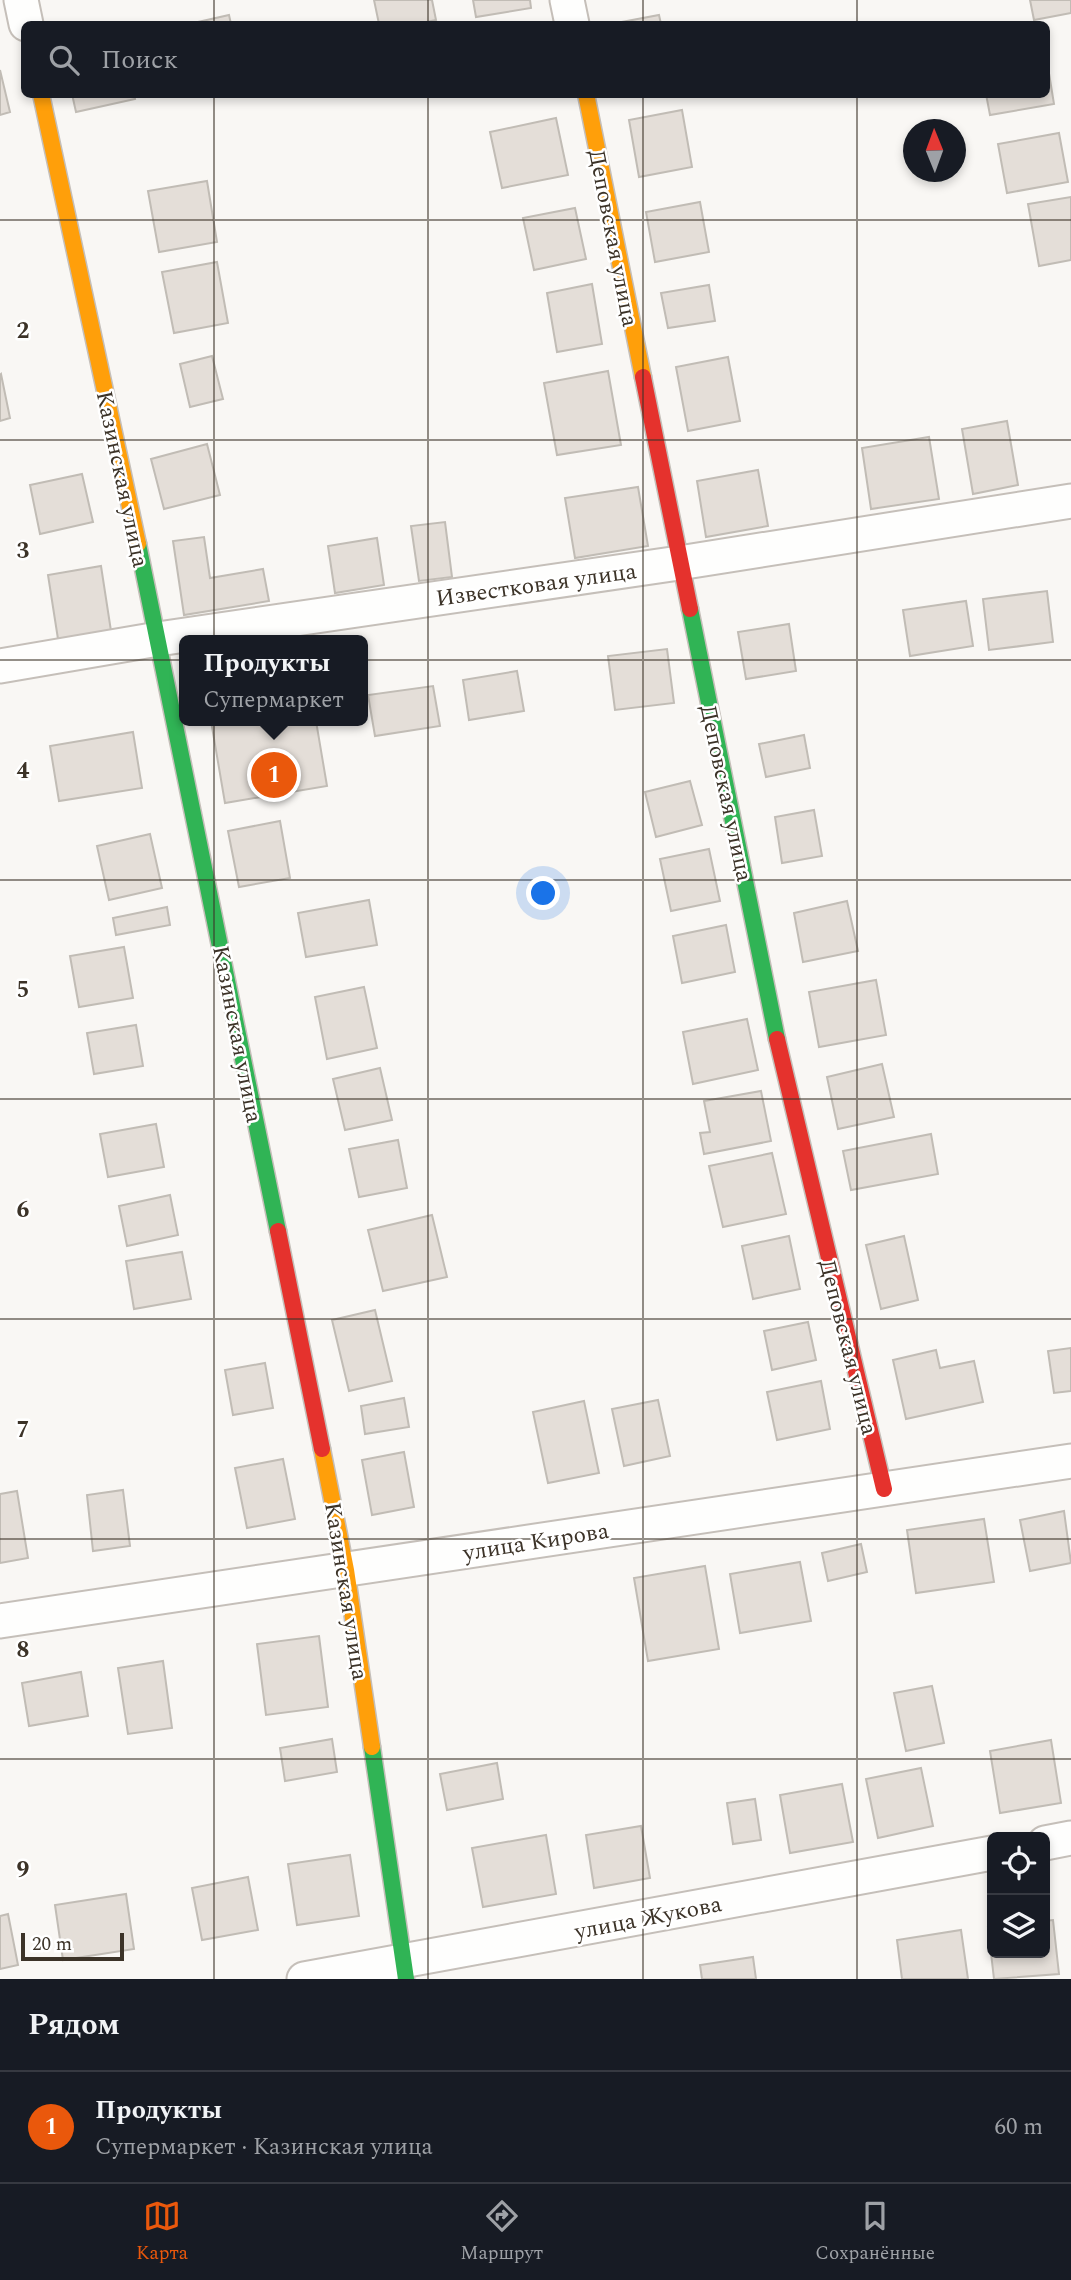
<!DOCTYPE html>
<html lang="ru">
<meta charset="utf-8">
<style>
body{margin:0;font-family:Spectral,serif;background:#242831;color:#f1f3f6}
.controls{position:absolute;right:21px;bottom:21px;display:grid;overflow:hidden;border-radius:10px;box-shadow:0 4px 10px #0003}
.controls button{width:63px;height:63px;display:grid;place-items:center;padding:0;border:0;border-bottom:2px solid #363941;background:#171b24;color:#f1f3f6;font:35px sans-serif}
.compass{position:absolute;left:903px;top:119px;width:63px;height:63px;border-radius:50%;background:#171b24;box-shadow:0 4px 10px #0003;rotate:359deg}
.scale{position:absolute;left:21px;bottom:18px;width:103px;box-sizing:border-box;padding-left:7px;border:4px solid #3c3328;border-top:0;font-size:19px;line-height:24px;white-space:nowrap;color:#3c3328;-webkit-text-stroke:5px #fff;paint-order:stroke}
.you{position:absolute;left:544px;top:894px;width:24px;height:24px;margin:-18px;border:5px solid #fff;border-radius:50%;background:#1a73e8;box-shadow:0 0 0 10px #1a73e833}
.badge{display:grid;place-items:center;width:46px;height:46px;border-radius:50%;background:#ea580c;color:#fff;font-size:23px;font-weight:700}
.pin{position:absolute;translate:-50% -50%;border:4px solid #fff;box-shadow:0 2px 7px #0006}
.popup{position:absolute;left:179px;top:635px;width:189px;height:91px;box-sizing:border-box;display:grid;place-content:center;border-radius:10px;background:#171b24;filter:drop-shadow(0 2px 5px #0005);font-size:23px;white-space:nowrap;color:#9ea1a6}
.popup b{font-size:26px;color:#f1f3f6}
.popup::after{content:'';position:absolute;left:50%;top:100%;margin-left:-14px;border:14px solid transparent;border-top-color:#171b24}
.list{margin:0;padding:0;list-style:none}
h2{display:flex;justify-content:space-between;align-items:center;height:91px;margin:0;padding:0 28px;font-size:30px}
h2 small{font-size:23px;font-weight:400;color:#9ea1a6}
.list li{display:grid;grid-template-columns:46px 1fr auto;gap:21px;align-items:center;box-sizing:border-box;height:112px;padding:0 28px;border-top:2px solid #363941}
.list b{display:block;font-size:26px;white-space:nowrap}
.list p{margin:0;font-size:23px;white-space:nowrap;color:#9ea1a6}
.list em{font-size:23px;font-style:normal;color:#9ea1a6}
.icon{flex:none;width:38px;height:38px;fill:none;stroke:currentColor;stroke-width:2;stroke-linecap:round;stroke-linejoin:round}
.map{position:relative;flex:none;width:1071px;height:1979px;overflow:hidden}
.search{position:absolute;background:#171b24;box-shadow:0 4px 10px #0003;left:21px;right:21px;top:21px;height:77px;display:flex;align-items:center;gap:18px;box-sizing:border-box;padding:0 24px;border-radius:10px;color:#9ea1a6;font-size:26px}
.sheet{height:203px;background:#171b24}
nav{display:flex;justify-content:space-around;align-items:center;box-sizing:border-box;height:98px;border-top:2px solid #363941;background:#171b24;font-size:19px;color:#9ea1a6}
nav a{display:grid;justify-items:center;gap:4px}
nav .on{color:#ea580c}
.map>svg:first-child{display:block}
.building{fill:#e4ded8;stroke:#c1bcb5;stroke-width:2}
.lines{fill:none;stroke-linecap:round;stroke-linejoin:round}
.street-casing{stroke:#c5bfb9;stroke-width:37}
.fast-casing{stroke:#c5bfb9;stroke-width:19}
.slow-casing{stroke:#c5bfb9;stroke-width:19}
.jam-casing{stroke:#c5bfb9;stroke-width:19}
.street{stroke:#fefefd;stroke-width:33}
.fast{stroke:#30b455;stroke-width:16}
.slow{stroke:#ff9f0a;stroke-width:16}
.jam{stroke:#e5322d;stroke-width:16}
.grid{fill:none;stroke:#3c3328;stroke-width:2;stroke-opacity:0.55}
.labels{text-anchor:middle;stroke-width:5;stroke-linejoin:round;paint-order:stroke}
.street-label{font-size:23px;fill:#3c3328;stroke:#fff}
.grid-label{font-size:23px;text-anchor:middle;font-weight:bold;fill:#3c3328;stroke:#fff;stroke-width:5;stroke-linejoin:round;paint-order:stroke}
</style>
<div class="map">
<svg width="1071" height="1979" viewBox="0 0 1071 1979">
<rect width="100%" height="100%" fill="#f9f7f4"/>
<path class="building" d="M374,0h58l4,20 -19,4h-38z
M473,0h57l1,8 -55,9z
M1030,0h41v13l-37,7z
M229,15l2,9h-42z
M659,15l2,9h-50z
M1046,55l8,49 -64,11 -4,-21h60z
M0,70l10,42 -10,3z
M72,94h62l1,5 -59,13z
M682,110l10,57 -53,10 -10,-57z
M556,118l12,57 -66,13 -12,-56z
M1059,133l9,49 -61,11 -9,-49z
M207,181l10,61 -58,10 -11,-61z
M1071,197v63l-32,6 -11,-62z
M700,202l9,50 -54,10 -9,-50z
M575,208l11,51 -52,11 -11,-52z
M217,262l11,61 -54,10 -12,-61z
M592,284l10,60 -45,8 -10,-59z
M709,285l6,36 -47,7 -7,-35z
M212,356l11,43 -33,8 -10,-43z
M728,357l12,64 -52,10 -12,-64z
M608,371l13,74 -64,10 -13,-72z
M1,374l9,44 -10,3v-46z
M1007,421l11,64 -45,9 -11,-65z
M929,437l10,62 -68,10 -9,-61z
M207,444l13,51 -56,14 -13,-50z
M758,470l10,56 -62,11 -9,-56z
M82,474l11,48 -53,12 -10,-49z
M638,487l10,59 -73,12 -10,-60z
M445,522l7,55 -33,4 -8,-55z
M204,537l6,41 53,-9 6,32 -85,14 -11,-74z
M377,538l7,47 -49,8 -7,-47z
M101,566l10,65 -53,8 -10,-64z
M1047,591l6,51 -64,8 -6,-51z
M966,601l7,45 -63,10 -7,-46z
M789,624l7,47 -50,8 -8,-47z
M667,649l7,54 -59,7 -7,-54z
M517,671l7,40 -55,9 -6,-40z
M433,686l7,40 -65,10 -7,-41z
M211,721h105l11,65 -102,17z
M133,732l9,56 -83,13 -9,-55z
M804,735l6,33 -44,9 -7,-33z
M690,781l12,44 -46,12 -11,-45z
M814,810l8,46 -40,7 -7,-46z
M280,821l10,57 -51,9 -11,-56z
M150,834l12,54 -53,12 -12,-54z
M709,849l11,52 -49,10 -11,-52z
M369,900l8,45 -71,12 -8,-44z
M847,901l11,50 -55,11 -9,-49z
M167,907l3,18 -54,10 -3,-17z
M726,925l9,47 -53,11 -9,-47z
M124,947l9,51 -54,9 -9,-51z
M876,980l10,55 -67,12 -10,-55z
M364,987l13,61 -50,11 -12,-62z
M747,1019l11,51 -65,14 -10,-52z
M136,1025l7,41 -49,8 -7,-41z
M882,1064l12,53 -56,12 -11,-52z
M380,1068l12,52 -47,10 -12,-51z
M761,1091l10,50 -67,13 -4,-21 10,-1 -6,-31z
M156,1124l8,43 -56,10 -8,-43z
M931,1134l7,40 -87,16 -8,-39z
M398,1140l9,48 -48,9 -10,-48z
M772,1153l14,61 -63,13 -14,-61z
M170,1195l8,40 -51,11 -8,-40z
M432,1215l15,62 -64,14 -15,-61z
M789,1236l11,53 -47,10 -11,-53z
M904,1236l14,64 -37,9 -15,-64z
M182,1252l9,47 -57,10 -8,-48z
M375,1310l17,71 -43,10 -17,-71z
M808,1322l8,38 -44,10 -8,-39z
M1071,1348v43l-17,2 -6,-42z
M936,1350l4,18 34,-7 9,41 -77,17 -13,-59z
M265,1363l8,45 -40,7 -8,-45z
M821,1381l9,48 -53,11 -10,-48z
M404,1398l5,29 -44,7 -4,-28z
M658,1400l12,56 -46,10 -12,-57z
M584,1401l15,72 -51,10 -15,-71z
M404,1452l10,55 -42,8 -10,-55z
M283,1459l12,60 -48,9 -12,-60z
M123,1490l7,56 -37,5 -6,-56z
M17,1491l11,67 -28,5v-69z
M1064,1511l7,52 -41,8 -10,-51z
M984,1519l10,63 -78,11 -9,-63z
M861,1544l6,28 -39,9 -6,-28z
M800,1562l11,59 -71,12 -10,-59z
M705,1566l14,83 -71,12 -14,-83z
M319,1636l9,71 -62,8 -9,-71z
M163,1661l9,67 -44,6 -10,-66z
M81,1672l7,44 -59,10 -7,-43z
M932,1686l12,57 -38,8 -12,-58z
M332,1739l5,33 -52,9 -5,-33z
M1051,1740l10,63 -61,10 -10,-62z
M497,1763l6,36 -56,11 -7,-36z
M921,1768l12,58 -55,12 -12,-59z
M842,1784l11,58 -63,11 -10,-58z
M755,1799l6,41 -28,4 -6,-41z
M641,1826l9,52 -56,10 -8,-53z
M546,1835l10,59 -73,13 -11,-59z
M350,1855l9,61 -62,9 -9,-61z
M248,1877l10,53 -56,10 -10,-52z
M126,1894l8,55 -71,11 -8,-55z
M8,1914l10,51 -18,4v-53z
M1053,1920l6,54 -65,5 -6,-52h4v26h53v-32z
M961,1930l7,49h-66l-5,-39z
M753,1957l3,22h-54l-2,-14z"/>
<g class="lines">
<g class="street-casing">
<path id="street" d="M21,0l5,24
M567,0l5,24
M0,666l158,-27 521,-76 392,-62
M0,1621l1071,-160
M1045,1843l26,-5
M304,1979l688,-126"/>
</g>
<g class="fast-casing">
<path id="fast" d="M138,544l140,687
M690,609l87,430
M372,1747l34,232"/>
</g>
<g class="slow-casing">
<path id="slow" d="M41,94l97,450
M586,94l57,283
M322,1449l24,121 26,177"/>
</g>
<g class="jam-casing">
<path id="jam" d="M643,377l47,232
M777,1039l107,450
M278,1231l44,218"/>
</g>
<use href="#street" class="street"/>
<use href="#fast" class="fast"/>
<use href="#slow" class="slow"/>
<use href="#jam" class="jam"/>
</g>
<path class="grid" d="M214,0v24M428,0v24M643,0v24M857,0v24M214,94v1885M428,94v1885M643,94v1885M857,94v1885M0,220h1071M0,440h1071M0,660h1071M0,880h1071M0,1099h1071M0,1319h1071M0,1539h1071M0,1759h1071"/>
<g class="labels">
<g class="street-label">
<text transform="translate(614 238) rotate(79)" y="8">Деповская улица</text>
<text transform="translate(123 479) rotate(78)" y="8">Казинская улица</text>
<text transform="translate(536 584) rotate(-8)" y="8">Известковая улица</text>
<text transform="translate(727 793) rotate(78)" y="8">Деповская улица</text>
<text transform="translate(238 1034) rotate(79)" y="8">Казинская улица</text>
<text transform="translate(849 1347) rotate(76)" y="8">Деповская улица</text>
<text transform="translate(536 1541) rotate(-9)" y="8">улица Кирова</text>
<text transform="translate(347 1591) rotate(81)" y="8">Казинская улица</text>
<text transform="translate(648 1917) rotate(-11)" y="8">улица Жукова</text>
</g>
</g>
<g class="grid-label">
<text x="23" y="338">2</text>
<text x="23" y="558">3</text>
<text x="23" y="778">4</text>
<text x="23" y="997">5</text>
<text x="23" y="1217">6</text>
<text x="23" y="1437">7</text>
<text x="23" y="1657">8</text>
<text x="23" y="1877">9</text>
</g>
</svg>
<div class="controls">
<button><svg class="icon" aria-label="locate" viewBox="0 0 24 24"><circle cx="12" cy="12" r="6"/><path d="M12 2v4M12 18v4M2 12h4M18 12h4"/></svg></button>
<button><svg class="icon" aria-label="layers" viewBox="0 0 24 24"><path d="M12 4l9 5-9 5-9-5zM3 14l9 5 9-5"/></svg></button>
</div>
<svg class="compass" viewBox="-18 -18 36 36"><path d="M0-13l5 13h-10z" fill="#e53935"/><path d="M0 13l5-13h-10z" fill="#9ea1a6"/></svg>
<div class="scale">20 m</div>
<div class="you"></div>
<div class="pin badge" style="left:274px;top:775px">1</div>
<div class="popup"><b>Продукты</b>Супермаркет</div>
<div class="search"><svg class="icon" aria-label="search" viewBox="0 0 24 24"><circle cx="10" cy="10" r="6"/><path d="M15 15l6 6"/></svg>Поиск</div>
</div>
<section class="sheet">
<h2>Рядом<small></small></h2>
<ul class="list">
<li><span class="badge">1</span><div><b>Продукты</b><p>Супермаркет · Казинская улица</p></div><em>60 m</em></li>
</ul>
</section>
<nav>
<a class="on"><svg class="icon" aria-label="map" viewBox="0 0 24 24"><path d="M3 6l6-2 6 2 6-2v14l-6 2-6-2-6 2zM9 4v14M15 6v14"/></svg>Карта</a>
<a><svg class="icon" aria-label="directions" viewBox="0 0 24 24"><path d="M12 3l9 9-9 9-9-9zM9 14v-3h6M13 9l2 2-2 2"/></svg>Маршрут</a>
<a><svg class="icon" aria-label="saved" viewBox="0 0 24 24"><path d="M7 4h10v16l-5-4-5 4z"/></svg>Сохранённые</a>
</nav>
